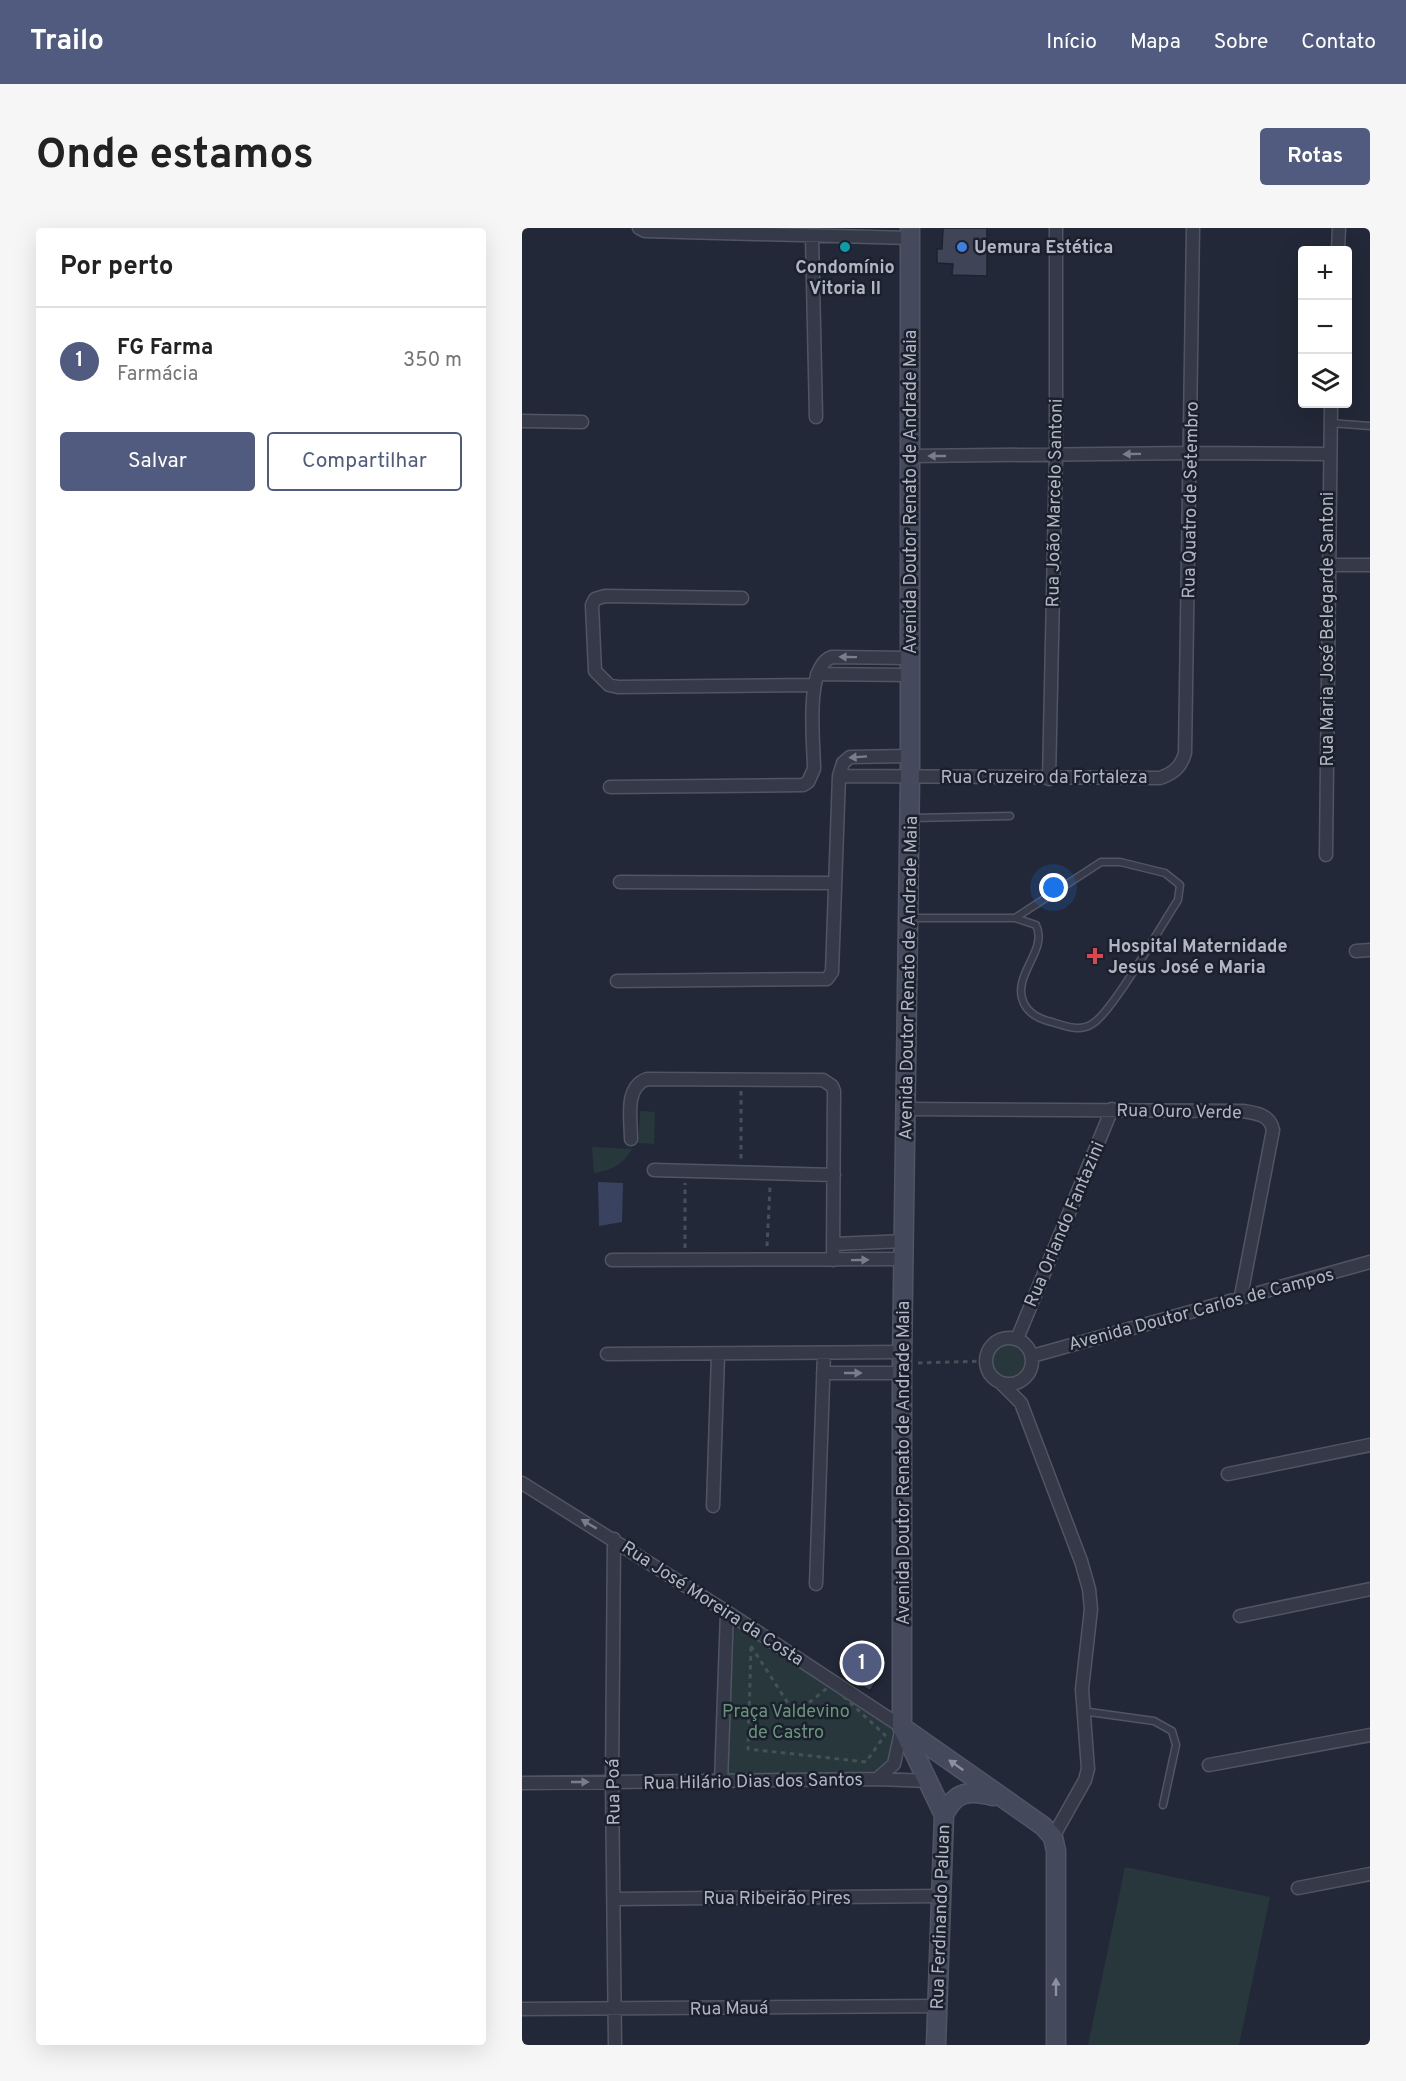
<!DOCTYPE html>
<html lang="pt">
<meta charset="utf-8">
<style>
body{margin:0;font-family:Overpass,sans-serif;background:#f6f6f6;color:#222}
.controls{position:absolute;right:18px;top:18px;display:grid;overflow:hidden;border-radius:6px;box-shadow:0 6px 24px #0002}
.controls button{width:54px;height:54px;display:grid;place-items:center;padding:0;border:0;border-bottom:2px solid #e0e0e0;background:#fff;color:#222;font:30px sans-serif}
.you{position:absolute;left:532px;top:660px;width:21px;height:21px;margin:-15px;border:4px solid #fff;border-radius:50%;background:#1a73e8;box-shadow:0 0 0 9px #1a73e833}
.badge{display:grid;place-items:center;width:39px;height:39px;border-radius:50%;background:#505b7f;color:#fff;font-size:20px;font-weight:700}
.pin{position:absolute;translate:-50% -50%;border:3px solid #fff;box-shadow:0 2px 6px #0006}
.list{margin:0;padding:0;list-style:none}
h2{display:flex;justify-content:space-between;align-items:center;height:78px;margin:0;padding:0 24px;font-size:26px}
h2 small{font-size:20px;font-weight:400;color:#767676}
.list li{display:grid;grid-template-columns:39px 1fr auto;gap:18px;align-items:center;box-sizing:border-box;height:108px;padding:0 24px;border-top:2px solid #e0e0e0}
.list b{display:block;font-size:22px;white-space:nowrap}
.list p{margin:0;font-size:20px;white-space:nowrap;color:#767676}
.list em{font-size:20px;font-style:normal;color:#767676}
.actions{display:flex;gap:12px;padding:18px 24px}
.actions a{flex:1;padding:14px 0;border:2px solid #505b7f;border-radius:6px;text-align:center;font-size:21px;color:#505b7f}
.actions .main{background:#505b7f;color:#fff}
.icon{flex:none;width:33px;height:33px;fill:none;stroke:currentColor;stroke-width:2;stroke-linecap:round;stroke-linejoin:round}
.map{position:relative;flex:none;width:848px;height:1817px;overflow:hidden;border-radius:6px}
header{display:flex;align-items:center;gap:36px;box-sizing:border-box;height:84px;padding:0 30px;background:#505b7f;color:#fff}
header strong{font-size:28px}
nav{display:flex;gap:33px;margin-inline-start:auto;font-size:21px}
.intro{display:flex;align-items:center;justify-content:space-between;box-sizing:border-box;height:144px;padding:0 36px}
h1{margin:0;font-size:42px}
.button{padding:15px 27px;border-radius:6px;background:#505b7f;color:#fff;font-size:21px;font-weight:700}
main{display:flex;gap:36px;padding:0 36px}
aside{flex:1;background:#fff;border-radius:6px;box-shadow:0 6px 24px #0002}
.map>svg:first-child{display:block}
.green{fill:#27373c}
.water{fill:#394360}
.building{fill:#3f4557;stroke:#1d222f;stroke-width:1.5}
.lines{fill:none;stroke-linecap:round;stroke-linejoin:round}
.lane-casing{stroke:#515563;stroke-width:9}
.street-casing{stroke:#515563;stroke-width:15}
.secondary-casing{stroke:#515563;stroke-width:21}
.path{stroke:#445258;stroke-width:3;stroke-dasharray:4.5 4.5;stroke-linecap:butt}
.lane{stroke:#363a48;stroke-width:6}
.street{stroke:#363a48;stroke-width:12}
.secondary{stroke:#44495b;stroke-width:18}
.oneway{fill:#7a7e8c}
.oneway2{fill:#8b8f9f}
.culture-dot{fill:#0f9aa8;stroke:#1b202d;stroke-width:2}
.shop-dot{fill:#3f7fe0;stroke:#1b202d;stroke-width:2}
.health-dot{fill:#e0444e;stroke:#1b202d;stroke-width:2}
.labels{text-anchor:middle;stroke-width:5;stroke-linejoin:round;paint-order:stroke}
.poi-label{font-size:18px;font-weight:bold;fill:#b1b5c4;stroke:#1b202d;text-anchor:start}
.street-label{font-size:18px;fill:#b1b5c4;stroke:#1b202d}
.park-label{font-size:18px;fill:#69937a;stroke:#1b202d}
</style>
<header>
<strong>Trailo</strong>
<nav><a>Início</a><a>Mapa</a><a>Sobre</a><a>Contato</a></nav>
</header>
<div class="intro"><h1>Onde estamos</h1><a class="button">Rotas</a></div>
<main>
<aside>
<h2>Por perto<small></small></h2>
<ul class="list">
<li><span class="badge">1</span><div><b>FG Farma</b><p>Farmácia</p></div><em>350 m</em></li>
</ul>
<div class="actions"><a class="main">Salvar</a><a>Compartilhar</a></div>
</aside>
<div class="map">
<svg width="848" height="1817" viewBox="0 0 848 1817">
<rect width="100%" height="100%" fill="#222837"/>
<path class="green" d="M118,883l15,1 -1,32 -16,-1z
M70,919l40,2c-9,16 -20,21 -38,24z
M466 1134a21 21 0 1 1 42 0a21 21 0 1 1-42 0Z
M213,1394l162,105 -8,36 -12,11 -151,2z
M603,1639l145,30 -31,148h-151z"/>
<path class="water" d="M76,954l25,1 -1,39 -23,4z"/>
<path class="building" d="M421,0h44v48l-35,-1 1,-11 -16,-1v-14h5z
M337,1413l18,12 4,21 -11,17 -30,-19z"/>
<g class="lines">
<g class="lane-casing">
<path id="lane" d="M808,195l40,3
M389,590l99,-2
M388,690h105l21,7c12,24 -21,48 -14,73 4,15 16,21 30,24 13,4 28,10 40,2 20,-11 70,-100 86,-124l2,-15 -15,-12 -45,-11h-19l-86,56
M560,1483l72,10 18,10 4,14 -13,60"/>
</g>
<g class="street-casing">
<path id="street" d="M117,0l6,3 265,7
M290,8l4,181
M816,22l1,-22
M0,193l60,1
M390,228l279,-3 137,1
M806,337h42
M220,370l-137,-2 -10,3 -3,6 3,66 14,14 9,2 195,-2
M295,446l92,1
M317,548l321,2c14,-5 21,-11 25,-25l8,-525
M527,551l7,-324v-227
M88,559l193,-2 5,-3 6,-13c0,-25 -10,-103 18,-112l77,1
M804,627l5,-451
M98,654l215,1
M834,723l14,-1
M95,753l210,-2 5,-7 7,-196 4,-13 7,-6 59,-1
M385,881l336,2c14,2 27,4 30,19l-32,166
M109,911c0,-20 -7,-52 16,-60l176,1 9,6 2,5 -1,169
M132,942l180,5
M311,1016l73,-3
M90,1032l293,-1
M464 1133a23 23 0 1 1 46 0a23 23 0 1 1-46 0Z
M495,1111l95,-230
M85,1126l295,-2
M510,1128l338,-94
M301,1145h79
M480,1156l19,19 60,158 8,28 2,20 -9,80 6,80 -3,11 -32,57
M706,1246l142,-29
M0,1255l205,129 175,115 -8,37 -17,15
M191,1278l5,-151
M92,1311l-2,243 3,263
M294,1356l8,-230
M718,1388l130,-27
M687,1537l161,-30
M199,1554l6,-170
M0,1555l355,-4 53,2
M776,1660l72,-14
M92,1671l326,-3
M0,1781l414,-3"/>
</g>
<g class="secondary-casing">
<path id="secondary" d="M388,0v548l-8,587v364l42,88 -8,230
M383,1501l138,97 10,11 3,14v194
M422,1587c11,-24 25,-25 49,-19"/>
</g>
<path class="path" d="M219,863v68
M245,1018l3,-59
M163,1020v-65
M396,1135l67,-2
M229,1418l44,68 36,-29 54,50 -19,27 -118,-13z"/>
<use href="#lane" class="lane"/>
<use href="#street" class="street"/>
<use href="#secondary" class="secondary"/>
</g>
<defs><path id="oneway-solid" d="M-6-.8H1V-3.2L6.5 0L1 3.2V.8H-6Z" transform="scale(1.5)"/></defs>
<g class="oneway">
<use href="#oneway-solid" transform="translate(610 226) rotate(179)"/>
<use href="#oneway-solid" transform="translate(415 228) rotate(180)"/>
<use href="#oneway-solid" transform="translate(326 429) rotate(-179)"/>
<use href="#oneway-solid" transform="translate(336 529) rotate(176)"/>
<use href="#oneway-solid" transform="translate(338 1032) rotate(-1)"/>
<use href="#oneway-solid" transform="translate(331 1145)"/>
<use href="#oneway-solid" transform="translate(67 1296) rotate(-149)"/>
<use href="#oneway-solid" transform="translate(58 1554)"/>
</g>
<g class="oneway2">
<use href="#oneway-solid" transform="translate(434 1537) rotate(-145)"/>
<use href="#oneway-solid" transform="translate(534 1759) rotate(-90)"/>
</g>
<circle class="culture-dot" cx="323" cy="19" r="6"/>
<circle class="shop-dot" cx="440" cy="19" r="6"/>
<path class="health-dot" d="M570 719h6v6h6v6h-6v6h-6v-6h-6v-6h6z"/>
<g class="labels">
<g class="poi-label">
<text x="452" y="25">Uemura Estética</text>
<text x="323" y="45" text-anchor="middle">Condomínio<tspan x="323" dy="21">Vitoria II</tspan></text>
<text x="586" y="724">Hospital Maternidade<tspan x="586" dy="21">Jesus José e Maria</tspan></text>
</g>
<g class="street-label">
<text transform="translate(388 264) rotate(-90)" y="6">Avenida Doutor Renato de Andrade Maia</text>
<text transform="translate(668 272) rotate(-89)" y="6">Rua Quatro de Setembro</text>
<text transform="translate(532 275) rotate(-89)" y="6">Rua João Marcelo Santoni</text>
<text transform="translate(805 401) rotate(-90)" y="6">Rua Maria José Belegarde Santoni</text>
<text x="522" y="555">Rua Cruzeiro da Fortaleza</text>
<text transform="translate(386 750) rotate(-89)" y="6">Avenida Doutor Renato de Andrade Maia</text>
<text transform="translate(657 883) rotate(1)" y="6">Rua Ouro Verde</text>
<text transform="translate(542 996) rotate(-67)" y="6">Rua Orlando Fantazini</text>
<text transform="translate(679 1081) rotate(-15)" y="6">Avenida Doutor Carlos de Campos</text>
<text transform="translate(381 1235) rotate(-90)" y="6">Avenida Doutor Renato de Andrade Maia</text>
<text transform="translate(191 1375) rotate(33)" y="6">Rua José Moreira da Costa</text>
<text transform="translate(231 1553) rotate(-1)" y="6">Rua Hilário Dias dos Santos</text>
<text transform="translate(91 1564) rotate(-91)" y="6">Rua Poá</text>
<text x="255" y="1676">Rua Ribeirão Pires</text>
<text transform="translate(418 1689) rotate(-88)" y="6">Rua Ferdinando Paluan</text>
<text transform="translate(207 1780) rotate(-1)" y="6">Rua Mauá</text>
</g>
<g class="park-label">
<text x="264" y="1489">Praça Valdevino<tspan x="264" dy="21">de Castro</tspan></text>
</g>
</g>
</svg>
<div class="controls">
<button>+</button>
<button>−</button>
<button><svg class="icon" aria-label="layers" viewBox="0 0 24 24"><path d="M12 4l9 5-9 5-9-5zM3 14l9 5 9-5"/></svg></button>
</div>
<div class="you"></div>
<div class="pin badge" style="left:340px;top:1435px">1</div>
</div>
</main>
